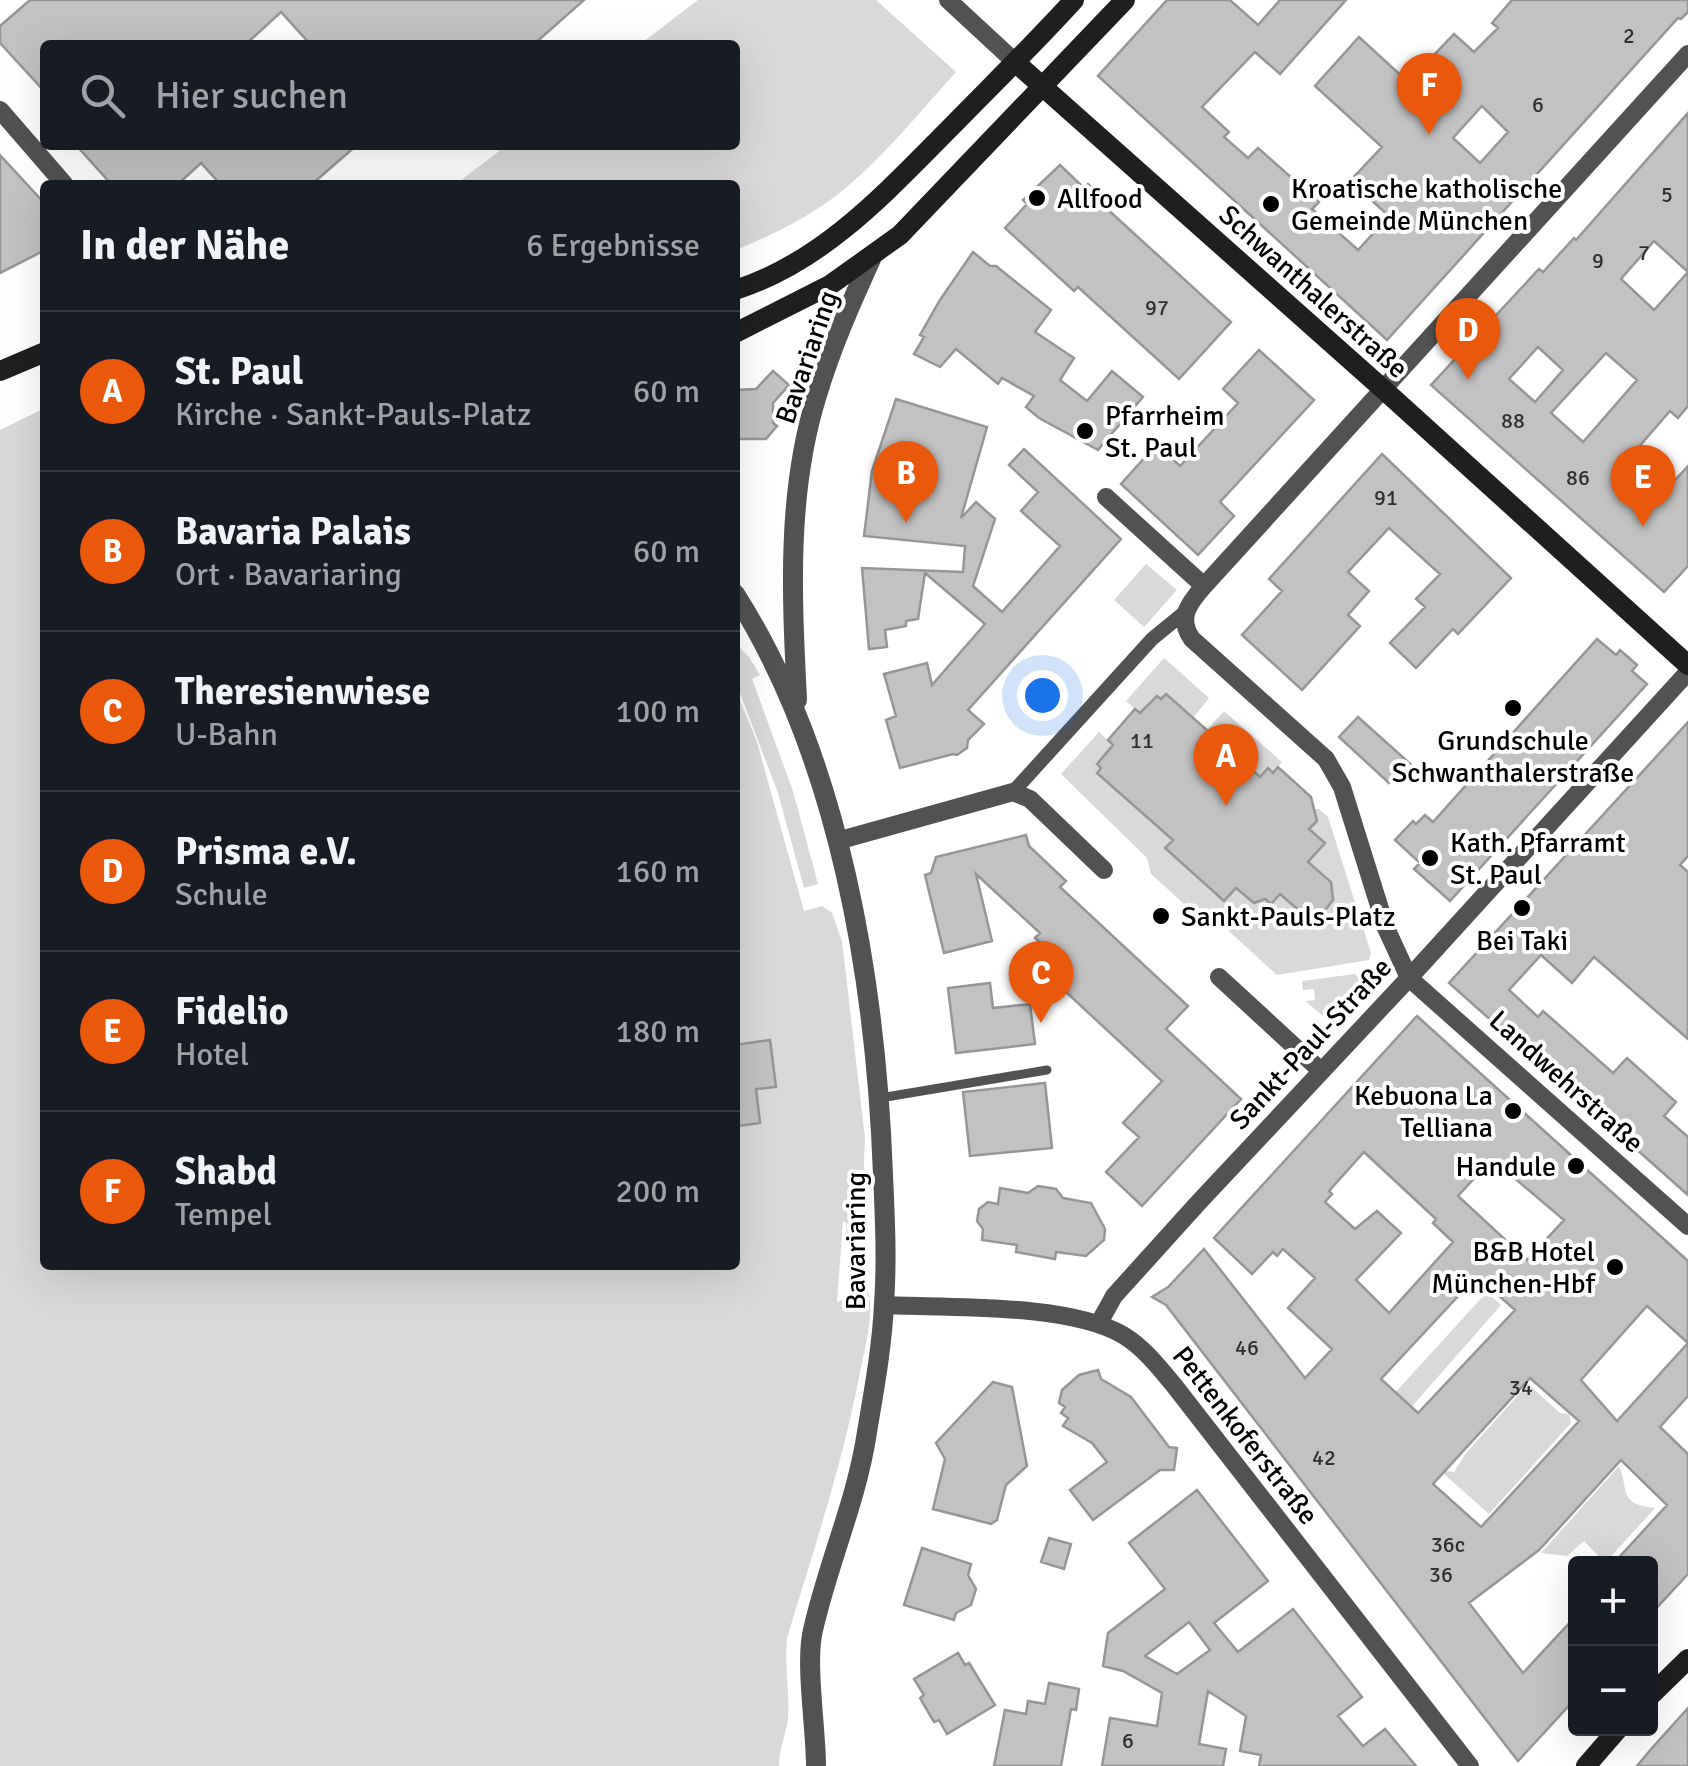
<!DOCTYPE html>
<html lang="de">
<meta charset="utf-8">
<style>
body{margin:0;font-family:Signika,sans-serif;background:#20242c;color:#f1f3f6}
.controls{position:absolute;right:30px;bottom:30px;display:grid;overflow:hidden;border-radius:10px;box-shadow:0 10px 40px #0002}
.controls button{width:90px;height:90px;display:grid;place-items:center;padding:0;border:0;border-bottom:2px solid #363941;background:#171b24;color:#f1f3f6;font:50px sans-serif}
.you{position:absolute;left:1042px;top:695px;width:35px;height:35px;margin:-25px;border:8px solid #fff;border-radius:50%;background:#1a73e8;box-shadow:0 0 0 15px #1a73e833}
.badge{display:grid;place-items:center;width:65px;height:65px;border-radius:50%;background:#ea580c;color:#fff;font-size:32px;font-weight:700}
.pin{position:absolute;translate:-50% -82px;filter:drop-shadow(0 2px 5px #0008)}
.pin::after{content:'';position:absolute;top:52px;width:35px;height:30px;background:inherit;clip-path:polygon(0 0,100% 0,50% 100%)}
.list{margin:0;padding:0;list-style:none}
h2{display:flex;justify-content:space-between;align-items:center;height:130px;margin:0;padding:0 40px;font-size:42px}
h2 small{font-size:32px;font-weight:400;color:#9ea1a6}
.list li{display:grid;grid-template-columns:65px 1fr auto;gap:30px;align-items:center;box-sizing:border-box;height:160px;padding:0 40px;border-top:2px solid #363941}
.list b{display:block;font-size:38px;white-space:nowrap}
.list p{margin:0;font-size:32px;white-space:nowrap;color:#9ea1a6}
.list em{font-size:32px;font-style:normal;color:#9ea1a6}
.icon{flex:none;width:55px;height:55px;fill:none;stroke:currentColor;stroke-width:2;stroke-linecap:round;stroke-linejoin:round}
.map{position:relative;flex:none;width:1688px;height:1766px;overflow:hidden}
.search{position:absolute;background:#171b24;box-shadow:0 10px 40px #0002;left:40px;top:40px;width:700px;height:110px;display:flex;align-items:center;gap:25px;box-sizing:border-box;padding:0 35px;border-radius:10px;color:#9ea1a6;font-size:38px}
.panel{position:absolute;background:#171b24;box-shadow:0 10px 40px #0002;left:40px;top:180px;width:700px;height:1090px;border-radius:10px}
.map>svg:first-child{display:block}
.green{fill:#d9d9d9}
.building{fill:#c2c2c2;stroke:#969696;stroke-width:2.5;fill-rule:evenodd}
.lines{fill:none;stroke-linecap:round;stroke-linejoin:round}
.service{stroke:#525252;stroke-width:9}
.pedestrian{stroke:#525252;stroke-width:14}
.minor{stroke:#525252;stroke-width:18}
.tertiary{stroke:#525252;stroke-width:20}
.secondary{stroke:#1f1f1f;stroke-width:20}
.poi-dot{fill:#000;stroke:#fff;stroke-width:4}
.labels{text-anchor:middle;stroke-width:8;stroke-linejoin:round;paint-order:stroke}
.number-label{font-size:22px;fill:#303030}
.poi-label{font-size:28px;fill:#000;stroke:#fff;text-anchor:start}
.street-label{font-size:28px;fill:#000;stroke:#fff}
</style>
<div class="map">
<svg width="1688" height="1766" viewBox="0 0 1688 1766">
<rect width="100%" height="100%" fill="#fff"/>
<path class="green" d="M698,0h178l80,72c-38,42 -75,88 -119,123 -28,22 -68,42 -102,55v-65h-280l52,-40h228v-100h-96z
M45,408v857h690v-577l22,54 47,169 18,-5 10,7 10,28 23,197 -4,106 -9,5 -5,-6 -1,-21 -3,-1 -6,82 20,-16 11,3c6,25 -2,53 -7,77 -17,92 -47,182 -74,271 -3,27 3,54 1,81 -2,16 -9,30 -9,47h-779v-1336z
M1146,564l31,26 -33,37 -30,-27z
M735,643l14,14 11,18 -8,4 41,112 25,93 -14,4 -26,-95 -43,-113z
M1164,658l45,40 -16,20 -36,-22 -16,18 -15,-13z
M1224,711l58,51 -9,11 -6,-5 -11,14 -49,-52z
M1099,732l14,13 -16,18 4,5 -4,5 61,54 19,8 -12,13 59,52 12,-13 29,12 15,-5 23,20h19l11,-14 -2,-18 -23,-20 1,-33 8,-9 -3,-11h5l9,8 43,136 -2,7 -92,15 -56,-51 -17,-2 -53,-48 -4,-16 -86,-84z
M1355,974l13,12 -34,39 -29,-24 10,-1 -1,-11 -11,1 -1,-9z
M1487,1292l14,13 -100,114h-30z
M1528,1384l32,29 9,1 2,9 -82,91 -62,-55 2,-2 17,14 8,1 12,-19z
M1619,1466c11,26 -2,37 36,42l-50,55 -21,-22 -17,15 -26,-3z"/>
<path class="building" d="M30,0h554l-51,45h-222l-30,-33 -36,33h-200v47l-45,-49v-17z
M1167,0h63l28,25 22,-25h66l-66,74 -25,-22 -53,55 27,25 -5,5 24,21 10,-10 61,54 -7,7 46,41 31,-34 -39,-35 32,-34 -67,-61 44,-49 49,45 46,-48 20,18 24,-24 -6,-5 20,-23h176v12l-7,7 -3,-1 -291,322 -289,-264zM1482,106l26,26 -28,31 -27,-25z
M1688,113v293l-10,12 -8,-7 -53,61 38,30 33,-36v100l-24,26 -233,-207 108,-116 4,3 31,-34 2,2zM1654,241l34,31 -34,38 -33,-31zM1538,347l25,23 -28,32 -26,-23zM1606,353l31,27 -54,62 -32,-29z
M76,145h281l-46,40h-90l-20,-22 -24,22h-65z
M0,155l45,49v46l-45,23z
M1060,165l24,23 4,-4 20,19 -3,4 126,115 -52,57 -101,-92 -4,4 -69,-63 22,-24 -4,-4z
M973,252l17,14h6l55,44 -16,22 39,26 -14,22 27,21 25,-30 31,26 -45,53 -59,-32 -13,-11 8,-11 -32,-18 -4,6 -42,-35 -16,18 -26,-13 10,-17 -4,-2 20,-35z
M1259,350l55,50 -94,102 14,14 -36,39 -77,-71 36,-40 23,22 58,-63 -15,-14z
M773,371l16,14 -16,18v20l4,3 -11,13h-31v-49l21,-1z
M896,399l91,28 -26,91 15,-16 19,17 -22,67 29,26 58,-66 -39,-35 17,-19 -29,-27 15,-16 97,90 -153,171 16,14 -16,16 -1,8 -10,7 -4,-1 -53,14 -14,-48 10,-4 -12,-42 43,-11 5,22 53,-61 -60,-51 -7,46 -12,2v5l-21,4 2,17 -18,2 -7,-81 101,4 2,-26 -101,-10 8,-65z
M1382,454l129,124 -53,56 -5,-5 -37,39 -26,-25 35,-36 -9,-8 24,-25 -51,-46 -41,44 21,19 -21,24 12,11 -58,64 -60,-55 40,-44 -13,-12z
M1597,639l19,16 4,-5 17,15 -5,6 15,13 -197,217 -36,-32 6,-6 -25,-23 18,-19 3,3 9,-9 8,7z
M1166,694l94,83 8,-9 5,5 5,-6 33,30 6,24 -8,8 16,14 -17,19 23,20 2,18 -11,14h-19l-23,-20 -9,10 -6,-5 -11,4 -18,-15 -12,13 -59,-53 8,-8 -76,-67 4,-5 -4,-4 16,-19 -5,-5 27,-31 5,4 17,-17 4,3z
M1358,717l58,52 -12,14 -8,-7 -7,7 -50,-46z
M1688,722v134l-8,9 8,7v167l-94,-82 -22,26 -31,-28 -32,35 29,27 5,-6 70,62 14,-15 49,44 -12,14 24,21v58l-239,-212z
M1026,835l3,11 37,35 -6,6 128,119 -22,23 75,70 -99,107 -36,-34 33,-35 -16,-14 39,-42 -123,-114 13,-14 -17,-15 5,-5 -64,-59 16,67 -48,12 -19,-78 6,-2 5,-16z
M990,983l3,25 37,-4 5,40 -79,9 -8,-65z
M1417,1016l271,245v135l-28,31 28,27v120l-38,41v-51h-37l54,-59 -46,-45 -82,90 -70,53 54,70 53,-57v82l-58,63 -352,-456 -14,-8 16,-10 36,-38 101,129 27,-29 -44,-41 27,-30 -32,-29 -6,7 -4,-4 -21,22 -38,-36zM1364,1152l72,67 -3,4 20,19 -64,71 -33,-33 45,-47 -24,-22 -22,18 -30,-27 7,-8 -3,-3zM1492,1159l72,61 -37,40 -69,-64zM1477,1276l38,34 -97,103 -37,-34zM1647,1306l41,37 -71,78 -36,-41zM1530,1378l49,43 -98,106 -48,-43z
M770,1040l6,47 -20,2 4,34 -22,3 -3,-81z
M1045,1083l7,65 -82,8 -7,-64z
M1038,1186l18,3 7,9 28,5 14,26 -1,11 -18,16 -30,-4 -1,7 -39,-7 1,-7 -35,-5 1,-11 -6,-8 2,-12 9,-7 10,2 2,-16 28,5z
M1098,1370l3,9 30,18 38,50 8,1 -3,22h-14l-67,50 -23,-30 37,-28 -15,-19 -29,-17 5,-8 -7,-5 4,-6 -6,-4 3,-13 17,-15z
M993,1382l19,5 15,79 -21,19 -9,35 -6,4 -58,-15 12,-50 -9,-16z
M1197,1490l71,91 -54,42 24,29 55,-43 69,88 -24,19 25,30 22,-17 31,37h-157l2,-11 -21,-4 6,-35 -38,-25 -9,53 27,5 -3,17h-121l8,-48 47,8 5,-33 -39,-22 -20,-5 5,-33 57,-44 -36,-46zM1189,1622l21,28 -33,24 -32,-18z
M1049,1538l22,6 -7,25 -23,-7z
M922,1548l49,16 -3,11 8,14 -5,16 -15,8 -2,7 -50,-15z
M958,1653l7,12 4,-2 26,42 -48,29 -8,-14 -5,2 -14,-24 4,-3 -10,-16z
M1049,1683l30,6 -3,21 -5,-1 -10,57h-67l11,-56 21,4 2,-13 17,3z
M1688,1708v58h-51l15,-18z"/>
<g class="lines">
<path class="service" d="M880,1098l167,-28"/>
<path class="pedestrian" d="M1013,792l139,-153 33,-27"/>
<path class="minor" d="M948,0l67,62
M1688,54l-484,532c-15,17 -27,32 -12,53l134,120 16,28 44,141 23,50 279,248
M0,110l65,75
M1106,497l98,89
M837,841l176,-49 17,7 74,71
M1219,977l101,93
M884,1305c65,3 184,-2 239,30 20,12 35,31 50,49l297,382
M1099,1323l15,-27 84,-93 211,-225 279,-306"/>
<path class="tertiary" d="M735,594c105,165 141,388 148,581 2,43 4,87 1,129 -2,43 -10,86 -17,128 -10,68 -39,131 -54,198 -8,32 3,99 3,136
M797,700c-5,-102 -11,-206 20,-305 14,-47 34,-92 54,-136"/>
<path class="secondary" d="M1015,62l368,327 305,276
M735,290c89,-28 153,-100 217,-164 41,-42 83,-83 122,-126
M735,333l95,-48 70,-50 225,-235
M0,371l45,-19
M1650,1696l38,-37
M1586,1766l33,-38"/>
</g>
<g class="poi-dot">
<circle cx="1037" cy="198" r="10"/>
<circle cx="1271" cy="204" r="10"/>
<circle cx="1085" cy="431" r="10"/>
<circle cx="1513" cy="708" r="10"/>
<circle cx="1430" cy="858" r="10"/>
<circle cx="1522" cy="908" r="10"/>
<circle cx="1161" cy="916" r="10"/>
<circle cx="1513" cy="1111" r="10"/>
<circle cx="1576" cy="1166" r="10"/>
<circle cx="1615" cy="1267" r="10"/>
</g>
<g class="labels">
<g class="number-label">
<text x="1629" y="43">2</text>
<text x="1538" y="112">6</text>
<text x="1667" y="202">5</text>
<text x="1644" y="260">7</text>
<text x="1598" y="268">9</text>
<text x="1157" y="315">97</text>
<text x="1513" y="428">88</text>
<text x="1578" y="485">86</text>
<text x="1386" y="505">91</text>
<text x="1142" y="748">11</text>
<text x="1247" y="1355">46</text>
<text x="1521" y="1395">34</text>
<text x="1324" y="1465">42</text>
<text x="1448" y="1552">36c</text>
<text x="1441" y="1582">36</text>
<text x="1128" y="1748">6</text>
</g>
<g class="poi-label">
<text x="1291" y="198">Kroatische katholische<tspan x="1291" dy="32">Gemeinde München</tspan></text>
<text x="1057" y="208">Allfood</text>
<text x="1105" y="425">Pfarrheim<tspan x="1105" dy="32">St. Paul</tspan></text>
<text x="1513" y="750" text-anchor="middle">Grundschule<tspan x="1513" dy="32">Schwanthalerstraße</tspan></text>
<text x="1450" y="852">Kath. Pfarramt<tspan x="1450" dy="32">St. Paul</tspan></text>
<text x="1181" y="926">Sankt-Pauls-Platz</text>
<text x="1522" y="950" text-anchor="middle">Bei Taki</text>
<text x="1493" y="1105" text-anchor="end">Kebuona La<tspan x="1493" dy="32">Telliana</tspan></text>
<text x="1556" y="1176" text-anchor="end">Handule</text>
<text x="1595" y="1261" text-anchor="end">B&amp;B Hotel<tspan x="1595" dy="32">München-Hbf</tspan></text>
</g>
<g class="street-label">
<text transform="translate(1314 291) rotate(42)" y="10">Schwanthalerstraße</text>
<text transform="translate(806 357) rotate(-71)" y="10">Bavariaring</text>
<text transform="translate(1310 1043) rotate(-47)" y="10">Sankt-Paul-Straße</text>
<text transform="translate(1567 1081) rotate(42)" y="10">Landwehrstraße</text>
<text transform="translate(855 1241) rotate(-90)" y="10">Bavariaring</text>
<text transform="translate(1246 1435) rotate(52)" y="10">Pettenkoferstraße</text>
</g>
</g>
</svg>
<div class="controls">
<button>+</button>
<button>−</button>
</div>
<div class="you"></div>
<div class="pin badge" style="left:1226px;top:806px">A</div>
<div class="pin badge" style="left:906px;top:523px">B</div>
<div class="pin badge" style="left:1041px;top:1023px">C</div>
<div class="pin badge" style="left:1468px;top:380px">D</div>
<div class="pin badge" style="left:1643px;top:527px">E</div>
<div class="pin badge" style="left:1429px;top:135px">F</div>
<div class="search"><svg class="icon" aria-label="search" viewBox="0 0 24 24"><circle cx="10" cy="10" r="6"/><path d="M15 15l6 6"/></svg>Hier suchen</div>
<section class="panel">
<h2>In der Nähe<small>6 Ergebnisse</small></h2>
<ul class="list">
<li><span class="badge">A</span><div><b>St. Paul</b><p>Kirche · Sankt-Pauls-Platz</p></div><em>60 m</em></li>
<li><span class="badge">B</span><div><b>Bavaria Palais</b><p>Ort · Bavariaring</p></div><em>60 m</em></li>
<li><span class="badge">C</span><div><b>Theresienwiese</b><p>U-Bahn</p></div><em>100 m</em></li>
<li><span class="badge">D</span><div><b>Prisma e.V.</b><p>Schule</p></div><em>160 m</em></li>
<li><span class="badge">E</span><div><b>Fidelio</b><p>Hotel</p></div><em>180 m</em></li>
<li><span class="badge">F</span><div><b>Shabd</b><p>Tempel</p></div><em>200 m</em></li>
</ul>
</section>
</div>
